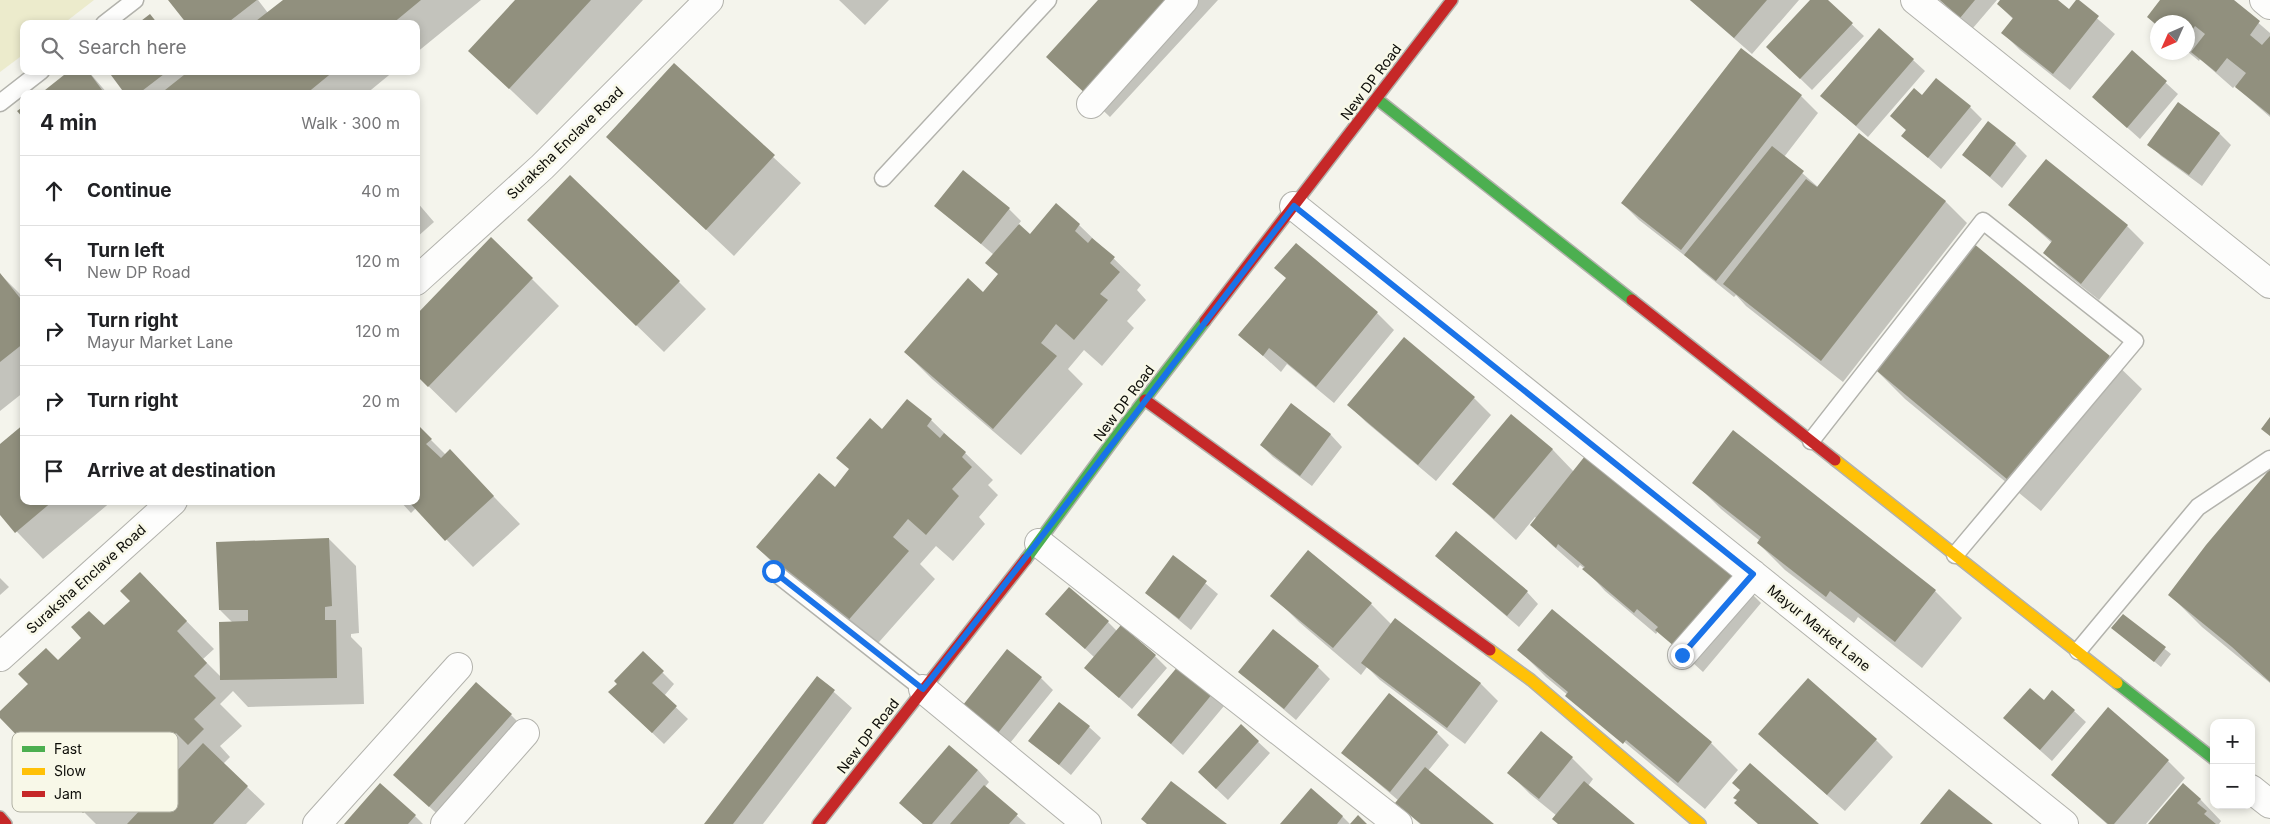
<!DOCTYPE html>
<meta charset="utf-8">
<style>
body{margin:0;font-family:Inter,sans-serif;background:#f2f2f2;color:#202124}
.controls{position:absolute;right:15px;bottom:15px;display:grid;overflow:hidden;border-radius:10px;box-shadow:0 2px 8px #0003}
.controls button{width:45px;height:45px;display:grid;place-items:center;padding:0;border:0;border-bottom:1px solid #e0e0e0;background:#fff;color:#202124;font:25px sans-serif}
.compass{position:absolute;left:2150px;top:15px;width:45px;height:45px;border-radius:50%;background:#fff;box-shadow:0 2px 8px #0003;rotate:225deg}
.stop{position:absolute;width:15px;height:15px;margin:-11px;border:4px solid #1a73e8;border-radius:50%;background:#fff}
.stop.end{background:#1a73e8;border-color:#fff;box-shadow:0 1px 5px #0008}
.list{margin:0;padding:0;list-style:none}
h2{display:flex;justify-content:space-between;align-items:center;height:65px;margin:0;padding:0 20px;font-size:21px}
h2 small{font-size:16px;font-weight:400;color:#757577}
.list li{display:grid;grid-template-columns:32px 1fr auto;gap:15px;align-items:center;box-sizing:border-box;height:70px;padding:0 20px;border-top:1px solid #e0e0e0}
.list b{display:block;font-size:19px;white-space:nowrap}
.list p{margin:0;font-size:16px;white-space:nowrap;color:#757577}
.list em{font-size:16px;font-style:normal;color:#757577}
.icon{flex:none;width:28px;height:28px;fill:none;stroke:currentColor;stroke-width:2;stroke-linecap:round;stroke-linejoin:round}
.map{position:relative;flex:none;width:2270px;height:824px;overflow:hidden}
.search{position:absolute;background:#fff;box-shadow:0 2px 8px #0003;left:20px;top:20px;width:400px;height:55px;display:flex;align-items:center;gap:12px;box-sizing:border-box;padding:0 18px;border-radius:10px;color:#757577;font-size:19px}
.panel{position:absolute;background:#fff;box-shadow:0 2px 8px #0003;left:20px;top:90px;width:400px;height:415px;border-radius:10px}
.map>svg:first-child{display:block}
.green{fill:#ecebcc}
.shadow{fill:#0003}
.building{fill:#91907e}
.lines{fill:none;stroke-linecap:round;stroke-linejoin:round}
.lane-casing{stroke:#b2b2ac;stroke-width:19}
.street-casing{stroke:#b2b2ac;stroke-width:30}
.fast-casing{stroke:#b2b2ac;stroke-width:14}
.slow-casing{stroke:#b2b2ac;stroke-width:14}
.jam-casing{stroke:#b2b2ac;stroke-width:14}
.lane{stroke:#fdfdfc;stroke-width:16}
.street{stroke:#fdfdfc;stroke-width:28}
.fast{stroke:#4caf50;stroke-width:11}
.slow{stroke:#ffc107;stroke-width:11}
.jam{stroke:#c62828;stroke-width:11}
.route{stroke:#1a73e8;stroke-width:6}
.labels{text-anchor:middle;stroke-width:5;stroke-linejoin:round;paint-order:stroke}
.street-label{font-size:14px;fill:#0c0c07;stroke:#f8f8e8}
.key{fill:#f8f8e8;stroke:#b1b1a4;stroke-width:1}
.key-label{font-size:14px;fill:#0c0c07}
</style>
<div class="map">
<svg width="2270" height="824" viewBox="0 0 2270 824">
<rect width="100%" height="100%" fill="#f4f4ec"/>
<path class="green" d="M0,0h94l-31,24h-39v30l-24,18z"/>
<path class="shadow" d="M170,0h88l10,13 17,-13h196l-65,53v-29h-228z
M517,0h126l-106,115 -67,-64z
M839,0h50l-24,25z
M1100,0h118l-108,117 -41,-39z
M1690,0h109l-47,54z
M1812,0h14l38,36 -52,54 -33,-32z
M1939,0h58l-24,28z
M2002,0h54l13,11 8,-10 38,33 -45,56 -50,-40 -17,-17 11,-13 -16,-16z
M2162,0h70l38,33v84l-35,-31 -2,2 -33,-29 -1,2 -11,-9v-30h-30v5l-10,-10z
M2132,52l46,42 -38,45 -47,-42z
M1913,60l12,11 -57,66 -34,-30z
M674,65l127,118 -67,73 -126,-119z
M88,71l20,23h-66z
M109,71h285l-28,23h-240z
M1801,96l17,17 -34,44 34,30 41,-53 87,68 21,21 -124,159 -97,-76 -10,-11 -2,2 -31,-25 -14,-13 -50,-39 -17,-17z
M1923,97l47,10 12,12 -41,50 -38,-33z
M2179,104l41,30 11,11 -29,41 -41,-30 -12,-12z
M2015,144l12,12 -25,32 -38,-33z
M2046,160l81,66 17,17 -45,57 -38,-30 -17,-17 8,-10 -42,-38z
M416,201l18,21 -18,16z
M1056,205l23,20 62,60 -4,5 9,10 -19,21 7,7 -32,38 -18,-16 -16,19 15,15 -62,71 -89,-76 -27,-27 78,-58 16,-19 -5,-20 -58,-49 73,3 12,12 -3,4 12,11z
M1973,244l136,113 33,32 -101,122 -136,-112 -33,-33z
M1296,245l81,68 17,17 -60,73 -47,-39 -6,8 -41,-37 47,-57z
M556,247l123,35 27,27 -42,43z
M0,274l24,24v94l-24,19z
M532,279l27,27 -103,107 -40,-39z
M1474,398l17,17 -55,66 -70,-59 -17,-17z
M1291,405l40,30 11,12 -30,39 -39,-29 -12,-12z
M1511,416l42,34 21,22 166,110 21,21 -58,69 -45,-41 -2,3 -51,-43 -20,-22 -5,-4 -2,3 -25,-22 -21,-21 5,-6 -2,-2 -19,23 -62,-56z
M931,420l62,60 -5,5 10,10 -19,22 6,7 -32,37 -17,-15 -16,18 15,15 -63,71 -88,-76 -27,-27 78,-58 47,-59z
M416,425l30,30 4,-4 70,73 -47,43 -57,-59 -5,5 -11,-12h16z
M0,445l24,56h88l-69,58 -43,-45z
M2270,471v212l-68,-56 -32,-32z
M1694,482l241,109 27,27 -40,50 -64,-51 -4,6 -69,-53 -27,-27 2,-2 -39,-32z
M329,539l27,27 3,67 -8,1v3l11,11 2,56 -116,3 -15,-16 -13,13 22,22 -22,20 10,11 -7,7 42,40 -19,20h-150l-12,-12 -26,-36 -58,-60v-3l58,-51 46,-35 28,-26 8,-27 74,75 -11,10 18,18 12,-54 -13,-13z
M1436,556l91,36 11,12 -19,23z
M1174,557l44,37 -27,36 -45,-37z
M0,578l9,9 -9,8z
M1272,595l99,9 21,21 4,-5 85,64 17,17 -33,43 -85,-64 -13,-13 -6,8 -62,-53z
M1047,614l61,8 9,9 38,25 12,12 -35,41 -34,-30 -4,-22z
M2123,616l48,38 -10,13 -48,-39z
M1519,650l192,93 27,27 -33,39 -159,-132z
M643,653l31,31 -10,12 24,23 -24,25 -42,-40z
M1318,667l12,12 -34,41 -56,-48z
M818,678l34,30 -89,116h-57z
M1041,678l12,12 -43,53 -34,-27z
M1212,694l12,12 -41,49 -45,-40z
M2044,701l30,10 12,11 -34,39 -35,-31z
M511,715l17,17 -81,91 -52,-48z
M1241,726l29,27 -42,47 -17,-16z
M1089,727l12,11 -30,37 -41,-34z
M1437,733l12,12 -21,26 64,53h-72l-23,-21 2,-2 -56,-48z
M1876,740l17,17 -48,54 -68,-60z
M1572,758l21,21 -5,7 45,38h-74l-2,-8 -27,-22 -21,-21z
M2168,761l17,17 -39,46h-39l-55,-49z
M978,770l11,12 -4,5 41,37h-103l-22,-21z
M1311,790l32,27 7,7h-68z
M2200,799l21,22 -2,3h-69z
M415,816l8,8h-77z"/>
<path class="building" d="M168,0h89l-31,24h-39z
M283,0h138l-29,24h-140z
M515,0h76l-82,89 -41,-38z
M1098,0h79l-89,96 -42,-39z
M1690,0h77l-33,38z
M1810,0h18l25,23 -53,56 -34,-32z
M1940,0h35l-15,18z
M2000,0h58l11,9 7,-9h3l20,16 -46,58 -52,-41 12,-15 -16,-14z
M2160,0h74l26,21 -10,14 12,10 8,-9v79l-35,-28 11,-14 -19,-15 -11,14 -25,-20 14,-18 -10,-8 -7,10v-14h-30v4l-11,-9z
M150,14l8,10h-21z
M1879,28l35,31 -58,67 -36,-30z
M1741,48l61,47 -121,155 -60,-47z
M2132,50l35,31 -40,47 -35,-31z
M674,63l101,92 -69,75 -100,-93z
M69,71h19l17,23h-65z
M108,71h60l-30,23h-13z
M189,71h145l-28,23h-146z
M1936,78l35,28 -43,52 -27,-22 5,-6 -16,-14 24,-28 8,7z
M2178,102l42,31 -31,42 -42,-30z
M24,106v13l-7,-8z
M1988,121l28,22 -26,34 -28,-22z
M1859,133l87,68 -125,160 -98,-77 83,-105 11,8z
M1772,146l32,25 -88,110 -32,-26z
M2046,159l82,66 -47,59 -38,-31 9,-12 -44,-36z
M963,170l47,38 -29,36 -47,-38z
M570,175l110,106 -44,45 -109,-106z
M1056,203l24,21 -5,7 13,12 4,-5 23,19 -5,6 10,9 -20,22 8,6 -34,40 -18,-16 -15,19 16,13 -64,73 -89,-77 64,-74 15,14 15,-18 -13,-11 34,-39 11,10z
M491,237l42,41 -105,109 -12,-12v-60z
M1296,243l82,69 -62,75 -47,-39 -6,8 -25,-21 48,-57 -12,-10z
M1973,243l137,113 -102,124 -137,-114z
M0,273l24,30v40l-24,19z
M1404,337l71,60 -57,68 -71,-60z
M907,399l25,20 -5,7 13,12 4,-5 22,19 -4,5 10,10 -20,22 7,7 -33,39 -18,-16 -15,18 16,14 -64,73 -89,-77 63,-74 16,14 14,-18 -13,-11 34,-40 12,11z
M1291,403l40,31 -31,42 -40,-31z
M1511,414l42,35 -59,70 -42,-35z
M2270,417v19l-9,-7z
M416,423l16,16 -6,5 15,14 9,-9 44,47 -49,45 -37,-40h8v-20l3,-3 -3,-3z
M24,424v77h29l-38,32 -15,-18v-71z
M1733,430l203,160 -41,52 -65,-51 -4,6 -69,-54 4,-6 -69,-54z
M1585,456l155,125 -59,71 -26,-22 3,-3 -21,-18 -3,4 -52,-44 3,-2 -27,-23 -2,4 -26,-23z
M2270,469v213l-38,-35 -64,-52 38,-50z
M1456,531l72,60 -21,25 -72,-60z
M329,538l3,68 -7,1v13h11l1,58 -117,2 -1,-58 29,-1v-11h-29l-3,-68z
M1308,550l64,53 -39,45 -63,-52z
M1173,555l34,26 -28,38 -34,-26z
M140,572l47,49 -10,10 30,32 -13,13 22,22 -22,21 10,10 -16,16 -12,-12 -32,30 13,14 -22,21 -18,-19 -34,34 -31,-33 11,-10 -27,-29 -7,7 -29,-30v-7l28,-27 -10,-10 28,-26 12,12 23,-22 -10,-11 18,-16 15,14 26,-24 -10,-10z
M1069,587l40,34 -24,28 -40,-35z
M1552,609l160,133 -34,41 -52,-43 -3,4 -58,-48 3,-4 -51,-42z
M2123,614l43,33 -12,15 -43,-34z
M1395,618l86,65 -34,45 -86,-65z
M1121,625l35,30 -37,43 -35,-30z
M1273,629l46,37 -35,43 -46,-37z
M1007,649l35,28 -44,56 -35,-28z
M643,651l21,20 -12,12 25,23 -25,27 -44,-41 9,-8 -3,-3z
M1179,665l34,28 -42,51 -34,-29z
M817,676l18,14 -102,134h-29z
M1808,678l69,61 -50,56 -69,-61z
M476,682l36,32 -83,93 -36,-32z
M2030,688l14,12 8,-10 23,20 -35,40 -37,-32z
M1389,693l49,39 -48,60 -49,-39z
M1059,702l31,24 -31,39 -31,-24z
M2108,707l61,53 -55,64h-6l-57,-49z
M1241,724l18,17 -43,48 -18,-17z
M1541,731l32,26 -34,42 -32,-26z
M203,743l45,43 -35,38h-86z
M949,745l29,25 -46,54h-9l-24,-21z
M1750,763l69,61h-61l-24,-21 3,-3 -4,-2 7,-8 -8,-7z
M1425,767l69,57h-73l-26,-21z
M1171,781l56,43h-80l-6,-5z
M1584,781l51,43h-77l-6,-5z
M380,783l36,32 -8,9h-64z
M2183,783l18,16 -4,4 10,8 -3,3 12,10h-68z
M984,785l34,29 -9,10h-59z
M1311,788l32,28 -6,8h-57z
M1949,789l44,35h-73z
M1358,815l9,9h-17z"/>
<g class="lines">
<g class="lane-casing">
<path id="lane" d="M104,24l31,-24
M0,103l41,-32
M883,178l165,-178
M1811,441l172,-220 152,120 -180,214
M773,571l150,118
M2078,651l120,-144 72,-48"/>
</g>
<g class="street-casing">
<path id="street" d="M1915,0l355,284
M2264,0l6,5
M1091,104l93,-104
M1294,206l770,618
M416,281l126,-114 167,-167
M1039,543l359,281
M1682,655l71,-81
M0,657l173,-156
M923,689l164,135
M2251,789l19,15
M317,824l141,-157
M445,824l80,-91"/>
</g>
<g class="fast-casing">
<path id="fast" d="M1377,99l255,201
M1026,559l98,-133 81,-105
M2117,683l97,76"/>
</g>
<g class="slow-casing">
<path id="slow" d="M1835,460l282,223
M1490,650l41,30 169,144"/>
</g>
<g class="jam-casing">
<path id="jam" d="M1632,300l203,160
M1205,321l247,-321
M1145,400l345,250
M0,817l6,7
M818,824l208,-265"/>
</g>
<use href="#lane" class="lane"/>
<use href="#street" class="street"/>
<use href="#fast" class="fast"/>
<use href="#slow" class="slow"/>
<use href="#jam" class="jam"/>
</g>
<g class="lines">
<path class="route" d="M773,571l150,118c126,-159 247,-322 371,-483l459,368 -71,81"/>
</g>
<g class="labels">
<g class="street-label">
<text transform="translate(1371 82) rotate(-53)" y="5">New DP Road</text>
<text transform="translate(565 143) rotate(-44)" y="5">Suraksha Enclave Road</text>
<text transform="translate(1124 403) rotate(-53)" y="5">New DP Road</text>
<text transform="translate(86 579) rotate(-42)" y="5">Suraksha Enclave Road</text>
<text transform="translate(1819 628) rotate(39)" y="5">Mayur Market Lane</text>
<text transform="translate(868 736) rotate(-52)" y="5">New DP Road</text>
</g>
</g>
<rect x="12" y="732" width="166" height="80" rx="8" class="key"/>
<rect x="22" y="746" width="23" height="6" fill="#4caf50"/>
<rect x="22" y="768" width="23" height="7" fill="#ffc107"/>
<rect x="22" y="791" width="23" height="6" fill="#c62828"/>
<g class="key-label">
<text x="54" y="754">Fast</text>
<text x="54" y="776">Slow</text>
<text x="54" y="799">Jam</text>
</g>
</svg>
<div class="controls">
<button>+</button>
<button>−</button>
</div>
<svg class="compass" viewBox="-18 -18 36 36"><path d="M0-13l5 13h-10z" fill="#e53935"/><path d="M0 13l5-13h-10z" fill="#757577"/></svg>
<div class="stop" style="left:773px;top:571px"></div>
<div class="stop end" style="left:1682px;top:655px"></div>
<div class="search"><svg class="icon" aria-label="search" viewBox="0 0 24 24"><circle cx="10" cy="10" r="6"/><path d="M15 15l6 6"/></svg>Search here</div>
<section class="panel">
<h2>4 min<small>Walk · 300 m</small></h2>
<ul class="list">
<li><svg class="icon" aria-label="ahead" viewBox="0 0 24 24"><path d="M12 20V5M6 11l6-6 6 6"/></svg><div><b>Continue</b></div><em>40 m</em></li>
<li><svg class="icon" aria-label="left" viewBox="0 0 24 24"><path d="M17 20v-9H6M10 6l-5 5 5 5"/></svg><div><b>Turn left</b><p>New DP Road</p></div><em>120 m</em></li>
<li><svg class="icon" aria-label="right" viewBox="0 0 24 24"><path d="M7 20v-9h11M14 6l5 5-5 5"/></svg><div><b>Turn right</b><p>Mayur Market Lane</p></div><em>120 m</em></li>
<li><svg class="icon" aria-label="right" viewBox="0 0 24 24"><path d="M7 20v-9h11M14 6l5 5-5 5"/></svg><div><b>Turn right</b></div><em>20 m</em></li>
<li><svg class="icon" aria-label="arrive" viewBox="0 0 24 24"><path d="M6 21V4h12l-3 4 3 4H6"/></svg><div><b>Arrive at destination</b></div></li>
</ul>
</section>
</div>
